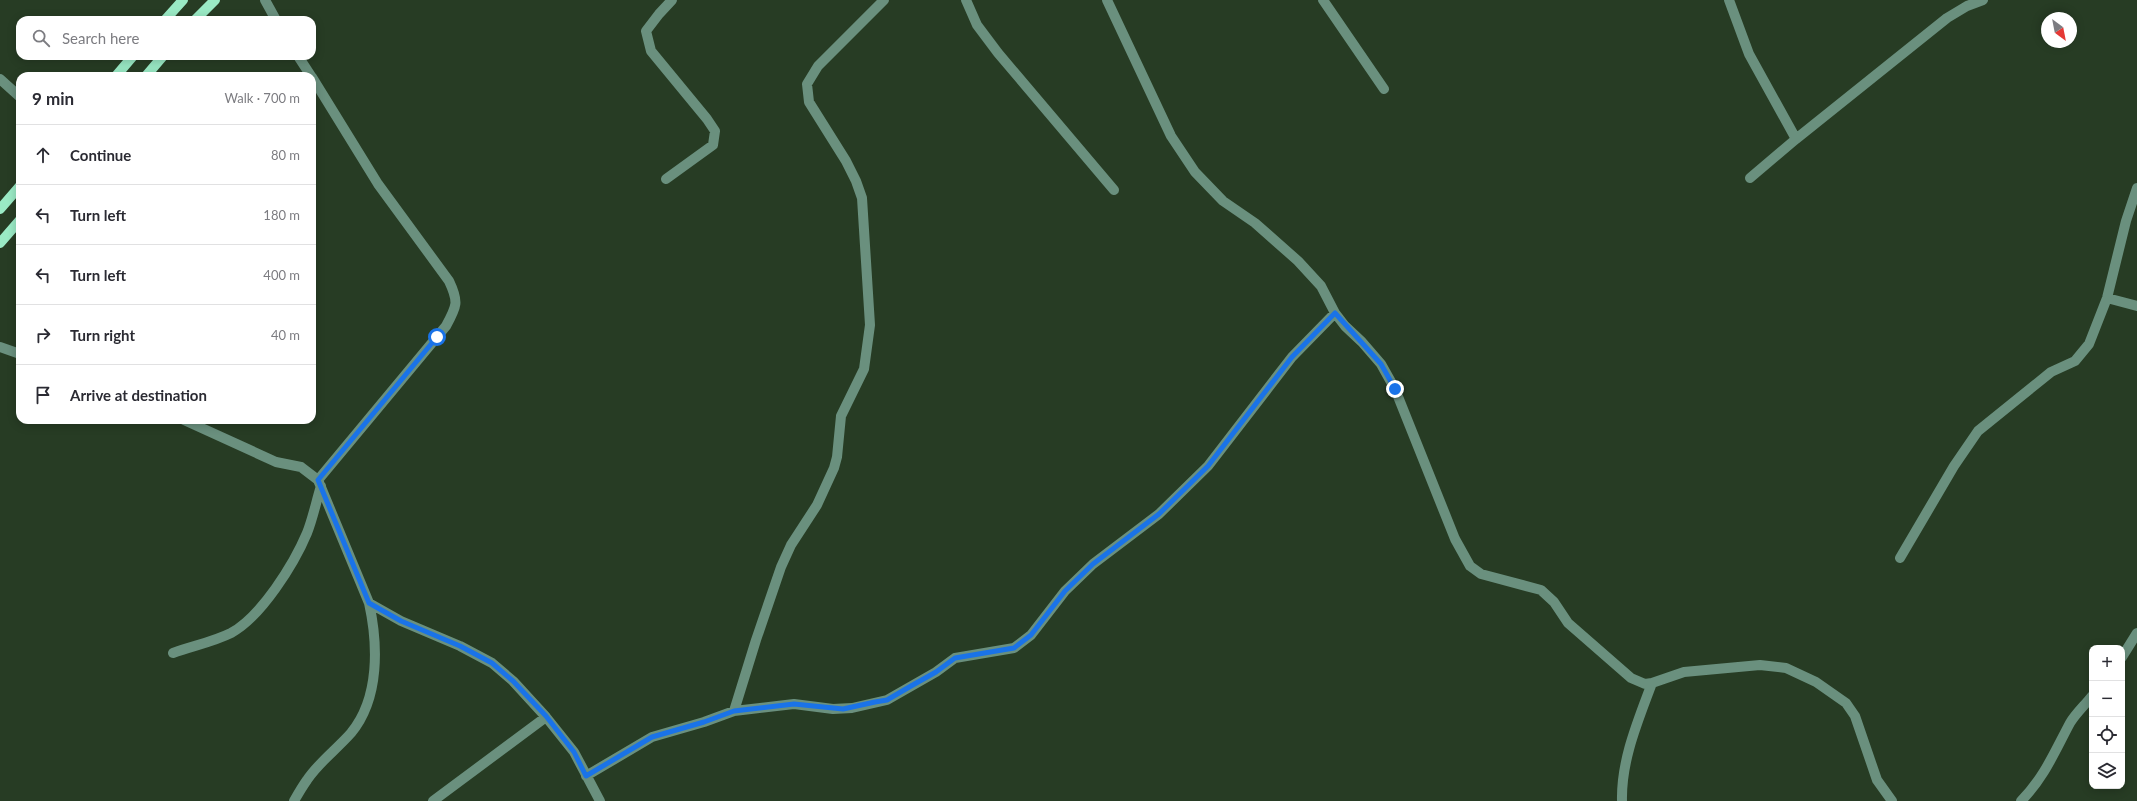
<!DOCTYPE html>
<meta charset="utf-8">
<style>
body{margin:0;font-family:Lato,sans-serif;background:#f7f7f7;color:#2b2b33}
.controls{position:absolute;right:12px;bottom:12px;display:grid;overflow:hidden;border-radius:8px;box-shadow:0 2px 10px #0003}
.controls button{width:36px;height:36px;display:grid;place-items:center;padding:0;border:0;border-bottom:1px solid #e1e1e2;background:#fff;color:#2b2b33;font:20px sans-serif}
.compass{position:absolute;left:2041px;top:12px;width:36px;height:36px;border-radius:50%;background:#fff;box-shadow:0 2px 10px #0003;rotate:148deg}
.stop{position:absolute;width:12px;height:12px;margin:-9px;border:3px solid #1a73e8;border-radius:50%;background:#fff}
.stop.end{background:#1a73e8;border-color:#fff;box-shadow:0 1px 4px #0008}
.list{margin:0;padding:0;list-style:none}
h2{display:flex;justify-content:space-between;align-items:center;height:52px;margin:0;padding:0 16px;font-size:17px}
h2 small{font-size:13px;font-weight:400;color:#7c7c81}
.list li{display:grid;grid-template-columns:26px 1fr auto;gap:12px;align-items:center;box-sizing:border-box;height:60px;padding:0 16px;border-top:1px solid #e1e1e2}
.list b{display:block;font-size:15px;white-space:nowrap}
.list em{font-size:13px;font-style:normal;color:#7c7c81}
.icon{flex:none;width:22px;height:22px;fill:none;stroke:currentColor;stroke-width:2;stroke-linecap:round;stroke-linejoin:round}
.map{position:relative;flex:none;width:2137px;height:801px;overflow:hidden}
.search{position:absolute;background:#fff;box-shadow:0 2px 10px #0003;left:16px;top:16px;width:300px;height:44px;display:flex;align-items:center;gap:10px;box-sizing:border-box;padding:0 14px;border-radius:12px;color:#7c7c81;font-size:15px}
.panel{position:absolute;background:#fff;box-shadow:0 2px 10px #0003;left:16px;top:72px;width:300px;height:352px;border-radius:12px}
.map>svg:first-child{display:block}
.lines{fill:none;stroke-linecap:round;stroke-linejoin:round}
.minor{stroke:#6a907e;stroke-width:10}
.major{stroke:#9aeac5;stroke-width:10}
.route{stroke:#1a73e8;stroke-width:5}
</style>
<div class="map">
<svg width="2137" height="801" viewBox="0 0 2137 801">
<rect width="100%" height="100%" fill="#273c24"/>
<g class="lines">
<path class="minor" d="M265,0l11,20
M966,0l11,25 21,28 116,137
M1107,0l64,136 24,36 28,29 32,22 43,38 23,25 14,27 10,13 17,16 19,22 14,25 60,150 15,27 11,8 60,16 13,12 14,21 63,55 14,6 7,-1 32,-11 76,-7 26,3 30,14 30,21 9,13 22,64 15,21
M1323,0l61,89
M1729,0l20,54 47,85
M298,56l13,20
M312,77l66,107 71,97c10,21 8,25 -3,45l-128,154
M0,79l20,18
M1750,178l46,-39 151,-121 20,-12 16,-6
M666,179l47,-34 2,-14 -8,-12 -56,-68 -5,-20 13,-17 13,-14
M2107,298l30,8
M0,347l20,7
M184,420l92,42 25,5 17,13 51,123c9,41 11,95 -18,130 -14,16 -32,29 -44,47 -5,7 -9,14 -13,21
M1900,558l54,-92 24,-35 73,-59 24,-11 14,-17 18,-46 19,-77 11,-33
M369,603l32,18 59,25 32,17 21,18 33,36 28,35 26,49
M173,653c19,-7 40,-11 58,-20 30,-16 63,-69 76,-100 6,-15 9,-31 14,-47
M2122,657l15,-24
M734,711l22,-71 25,-73 10,-22 26,-40 17,-37 3,-11 4,-41 23,-47 6,-44 -8,-127 -6,-17 -10,-20 -37,-59 -2,-18 11,-18 66,-66
M586,776l66,-39 52,-15 30,-11 60,-7 39,5 19,-1 35,-8 49,-28 19,-14 59,-10 17,-13 34,-44 28,-27 66,-50 49,-48 84,-109 43,-44
M433,801l113,-84
M1622,801c-1,-41 16,-80 30,-118
M2021,801c23,-23 34,-50 49,-78 6,-10 15,-18 22,-27"/>
<path class="major" d="M165,20l18,-20
M195,20l20,-20
M116,76l17,-20
M146,76l17,-20
M0,209l20,-23
M0,243l20,-23"/>
</g>
<g class="lines">
<path class="route" d="M437,337l-119,143 51,123 32,18 59,25 32,17 21,18 33,35 28,36 12,24 66,-39 52,-15 30,-11 60,-7 49,5 32,-7 12,-2 24,-14 25,-14 19,-14 59,-10 17,-13 34,-44 28,-27 66,-50 49,-48 84,-109 43,-44 46,51 14,25"/>
</g>
</svg>
<div class="controls">
<button>+</button>
<button>−</button>
<button><svg class="icon" aria-label="locate" viewBox="0 0 24 24"><circle cx="12" cy="12" r="6"/><path d="M12 2v4M12 18v4M2 12h4M18 12h4"/></svg></button>
<button><svg class="icon" aria-label="layers" viewBox="0 0 24 24"><path d="M12 4l9 5-9 5-9-5zM3 14l9 5 9-5"/></svg></button>
</div>
<svg class="compass" viewBox="-18 -18 36 36"><path d="M0-13l5 13h-10z" fill="#e53935"/><path d="M0 13l5-13h-10z" fill="#7c7c81"/></svg>
<div class="stop" style="left:437px;top:337px"></div>
<div class="stop end" style="left:1395px;top:389px"></div>
<div class="search"><svg class="icon" aria-label="search" viewBox="0 0 24 24"><circle cx="10" cy="10" r="6"/><path d="M15 15l6 6"/></svg>Search here</div>
<section class="panel">
<h2>9 min<small>Walk · 700 m</small></h2>
<ul class="list">
<li><svg class="icon" aria-label="ahead" viewBox="0 0 24 24"><path d="M12 20V5M6 11l6-6 6 6"/></svg><div><b>Continue</b></div><em>80 m</em></li>
<li><svg class="icon" aria-label="left" viewBox="0 0 24 24"><path d="M17 20v-9H6M10 6l-5 5 5 5"/></svg><div><b>Turn left</b></div><em>180 m</em></li>
<li><svg class="icon" aria-label="left" viewBox="0 0 24 24"><path d="M17 20v-9H6M10 6l-5 5 5 5"/></svg><div><b>Turn left</b></div><em>400 m</em></li>
<li><svg class="icon" aria-label="right" viewBox="0 0 24 24"><path d="M7 20v-9h11M14 6l5 5-5 5"/></svg><div><b>Turn right</b></div><em>40 m</em></li>
<li><svg class="icon" aria-label="arrive" viewBox="0 0 24 24"><path d="M6 21V4h12l-3 4 3 4H6"/></svg><div><b>Arrive at destination</b></div></li>
</ul>
</section>
</div>
